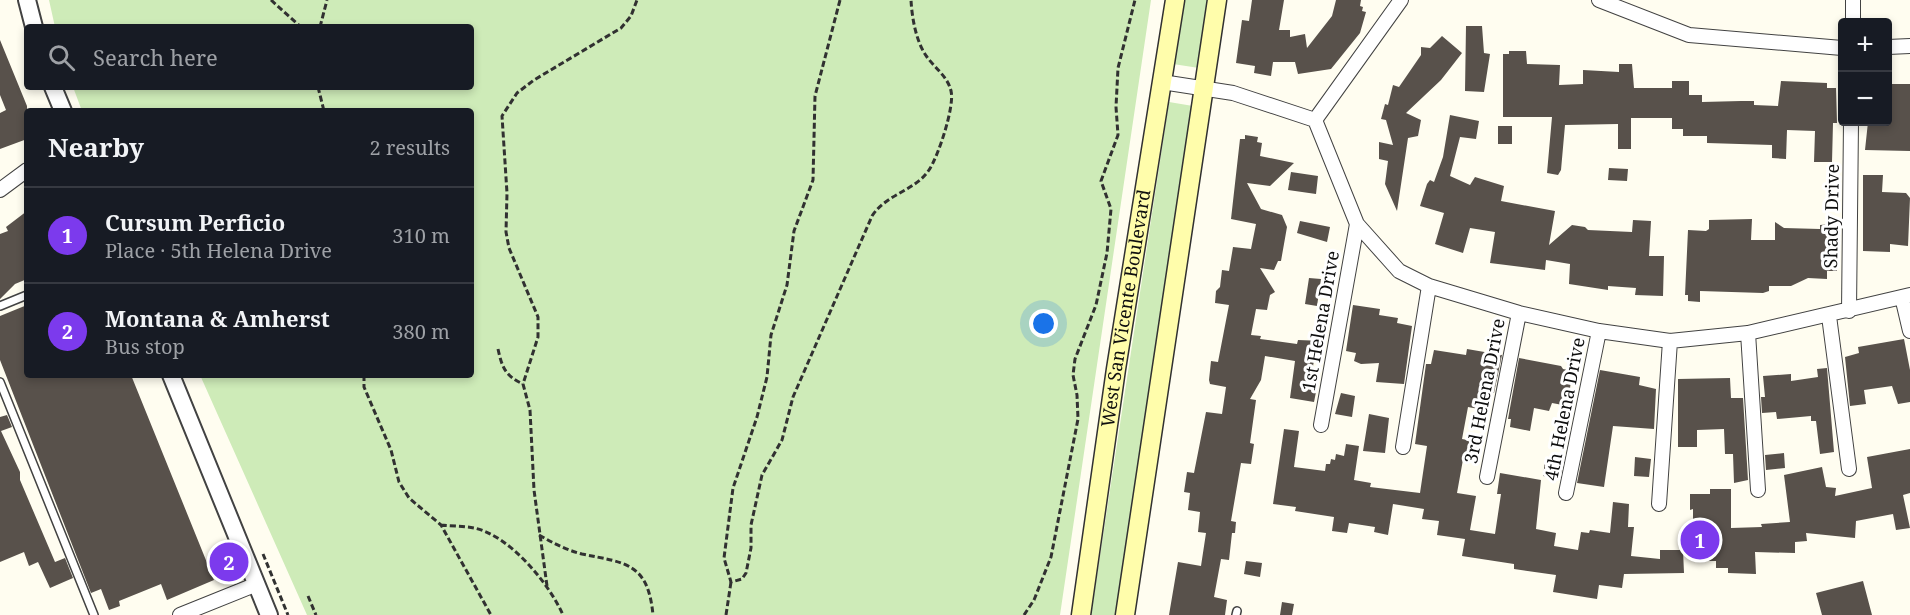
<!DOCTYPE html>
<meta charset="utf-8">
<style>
body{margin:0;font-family:"Noto Serif",serif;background:#20242c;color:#f1f3f6}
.controls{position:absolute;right:18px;top:18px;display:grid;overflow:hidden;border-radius:6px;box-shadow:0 3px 9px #0003}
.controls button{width:54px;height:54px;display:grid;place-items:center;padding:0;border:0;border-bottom:2px solid #363941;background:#171b24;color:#f1f3f6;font:30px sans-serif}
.you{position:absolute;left:1044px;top:324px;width:21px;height:21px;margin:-15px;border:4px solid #fff;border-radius:50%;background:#1a73e8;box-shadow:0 0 0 9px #1a73e833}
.badge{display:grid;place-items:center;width:39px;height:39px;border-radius:50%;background:#7c3aed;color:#fff;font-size:20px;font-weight:700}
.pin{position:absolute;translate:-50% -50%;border:3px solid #fff;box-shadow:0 2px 6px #0006}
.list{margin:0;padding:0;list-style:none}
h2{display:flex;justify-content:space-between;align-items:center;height:78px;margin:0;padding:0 24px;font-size:26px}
h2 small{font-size:20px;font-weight:400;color:#9ea1a6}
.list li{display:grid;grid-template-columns:39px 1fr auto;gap:18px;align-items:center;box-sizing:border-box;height:96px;padding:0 24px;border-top:2px solid #363941}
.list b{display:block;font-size:22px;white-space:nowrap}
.list p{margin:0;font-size:20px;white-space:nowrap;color:#9ea1a6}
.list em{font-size:20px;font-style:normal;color:#9ea1a6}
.icon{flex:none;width:33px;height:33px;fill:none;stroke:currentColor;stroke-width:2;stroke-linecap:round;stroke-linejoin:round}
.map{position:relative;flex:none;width:1910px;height:615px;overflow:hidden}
.search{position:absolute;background:#171b24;box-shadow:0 3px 9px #0003;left:24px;top:24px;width:450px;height:66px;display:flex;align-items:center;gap:15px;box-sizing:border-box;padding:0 21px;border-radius:6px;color:#9ea1a6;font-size:22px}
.panel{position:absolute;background:#171b24;box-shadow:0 3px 9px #0003;left:24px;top:108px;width:450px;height:270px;border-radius:6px}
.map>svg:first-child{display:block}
.green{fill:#ceebb8}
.building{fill:#58514b}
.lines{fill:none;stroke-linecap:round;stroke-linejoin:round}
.service-casing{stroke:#424242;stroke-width:10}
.minor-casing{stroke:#424242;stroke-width:16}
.tertiary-casing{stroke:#424242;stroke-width:20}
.secondary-casing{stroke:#313131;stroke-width:21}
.path{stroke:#313131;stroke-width:3;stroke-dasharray:6 3;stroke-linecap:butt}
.service{stroke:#fff;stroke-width:7}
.minor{stroke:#fff;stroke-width:14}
.tertiary{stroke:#fff;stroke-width:16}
.secondary{stroke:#fffdab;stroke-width:18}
.labels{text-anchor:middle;stroke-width:6;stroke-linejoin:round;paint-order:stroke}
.street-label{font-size:18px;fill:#0f0f0f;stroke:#fff}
</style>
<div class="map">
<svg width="1910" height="615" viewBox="0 0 1910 615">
<rect width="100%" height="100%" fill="#fffdf0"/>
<path class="green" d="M49,0h1102l-91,615h-753l-107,-240h271v-264h-389l-9,-24h398v-60h-416z
M1183,0h26l-10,68 -26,-4z
M1169,102l24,4 -76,509h-26z"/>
<path class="building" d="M1252,0h32l-5,30h11v7l15,-3 2,14 25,-32 4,-16h25l-1,6 3,1 -1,4 4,1 -6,21 -29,36 -33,5 -3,-12h-22l-2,14 -17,-3 1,-7 -19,-3 6,-43 7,1z
M1466,26h16l2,27 6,1 -6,38 -19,-1z
M1442,36l20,17 -21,27 -35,33 15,7 -3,16 -10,2 -11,73 -12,-27 3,-23 -9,-2v-17l14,3 -7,-25 -5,-1 4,-15 3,1 5,-20 6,2 22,-32v-8l9,1z
M0,40l27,66v33l-27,10v-36l6,-3 -6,-15z
M1509,51h17l1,13 33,1 -1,20 24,-1v-14l36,2v-8h13l2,24h38v-7h17v14h13v7l39,-1h13v4l24,1 3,-25 46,2v5h9l1,35h-4l-1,39h-18l1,-31 -28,-1 -1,29 -14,-1v-13l-65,-2v-7h-24v-7h-11v-11h-41v31h-13v-25l-53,1 -4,45 -3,5 -11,-2 5,-56h-49v-63h6z
M1887,84h23v67l-45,-1 3,-28h19z
M1450,115l29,6 -3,18 -16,-2 -10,39 20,9 5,-8 29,9 -3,15 54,10 -6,34 23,-20 13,2 3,3 44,2 1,-12 18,1 -2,35h15l-1,40 -28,-1 1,-7 -28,-2v4l-39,-6 1,-20 -24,-4 -1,10 -55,-7 5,-31 -25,-4 -7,25 -28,-9 9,-31 -24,-7 7,-22 3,-4 4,2 9,-25z
M1498,126h14v18h-14z
M1245,135l13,2 -1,5 5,1 -2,13 34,7 -24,23 -23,-3 14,26 21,6 5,12 -6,34h-3l-4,9 -14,-2 15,24 -5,3 -3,15 -11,-1 -5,26 10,1 -1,3 37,5 1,-4 26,1 -3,21 -7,-1 -5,25 8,1 -3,15 -24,-4 5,-37 -30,-5 -4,24 -11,19 6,1 -6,43 4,1 -3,20 -10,-1 -10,58 5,1 -1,11h-3l-3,27 -8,-1 -7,38 13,3 -2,15h-56l9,-53 23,4 5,-33 -8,-1 2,-20 -12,-2 2,-17 -6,-1 3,-20 7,1 12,-61 16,2 4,-27 -16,-3 -1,-4 2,-19 7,1 11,-57 -14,-2 1,-12 4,-4 2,-17 7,1 4,-24 18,2 5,-25 -25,-5 9,-80h5z
M1609,168l19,1 -1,12 -19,-1z
M1291,172l27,4 -2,18 -28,-4z
M1863,175h20l-1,17 24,1 4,5 -2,48 -18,-2v8l-27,-1z
M27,211v68l-12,5 -15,15v-65l8,-3 -2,-4z
M1752,219l-1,21h24v-18l9,6 36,1v-4l12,-1v13h5v34h-10v8l-19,-1 -17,8h-22v5l-6,2 -63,-2v11l-12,-1v-6h-3l3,-65 18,1 3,-2v-9z
M1300,221l30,6 -3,15 -30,-9z
M1309,278l12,1 -4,27 -12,-2z
M27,305v70h104l83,205 -47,20 -6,-16 -42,17 1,5 -11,4 -8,-21 -10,4 -91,-233v-44z
M1353,305l27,4 -1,6 19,3 -1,5 15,3 -8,58 -28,-2 3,-19 -18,1 -7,-3 2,-8 -10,-2z
M1904,339l6,31v32l-12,2 -6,-18 -28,4 2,14 -16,2 -5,-49 14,-4 -1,-6z
M1467,349l35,6 -8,38 -7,-1 -3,18 -16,-3 -6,32 16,3 -3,14 -11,-2 -7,39 19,3 -6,34 25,4 6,-40h-4l3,-21 41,7 -5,49 20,4 -2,13 24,4 3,-18 8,1 1,-3 20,3 3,-31 16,2 -1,23h6l-3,29 29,3v-9h23l1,23 -60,1 -2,14 -23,-3 -2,14 -44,-7 3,-17 -42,-6v-5l-52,-8 3,-17 -28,-4 2,-14 -17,-2 2,-10 -31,-5 -5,31 -14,-3 1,-5 -26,-4 -2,10 -15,-2 2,-14 -39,-6 1,-4 -23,-3 11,-75 15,2 -5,36 31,4 1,-7h4l1,-5 4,1 1,-6 8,2 2,-12 13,2 -5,34 17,3 -1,4 50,6 7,-47 -12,-2 11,-80h5l3,-14 32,5z
M1519,358l42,8 2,3 9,2 -4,35 -16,-3 -3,8 -15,-3 -4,23 -20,-4 1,-8h-3z
M1827,368l7,84 -14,2 -4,-33h-5v-5l-34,3 -1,-7 -14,1 -1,-16h4l-2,-21 28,-2v7l27,-4 -1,-8z
M1600,370l40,7 -1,8 17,4 -2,40 -41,-3 -9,61 -27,-4z
M1730,378l1,20h12l5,82 -14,3 -1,-29h-8l-1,-25 -27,1v17h-19v-68z
M1341,393l14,3 -3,21 -17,-3z
M1369,414l20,4 -4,35 -22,-2z
M7,415l5,12 -11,4 19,41v8l35,82 10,-4 8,20 -23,10 -12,-26 -9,4 -5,-14 -24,10v-145z
M1910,449v44l-7,2 7,33 -14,2 -3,-16 -37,7 -1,17 -49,-5 1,8 -12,1v11l-40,-1 1,22 -28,-1v-5h-12v-7h-23v-52l-3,1v-16h20v-5h21v39l31,-1 -1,-3 29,-2 -6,-47 38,-8 4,20 10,1 -1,8 37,-8 -5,-31z
M1784,453l1,15 -19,2 -1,-15z
M1635,457l16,2 -2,18 -15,-1z
M1545,461l18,3 -3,15 -17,-3z
M1246,561l16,2 -2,14 -16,-3z
M1863,581l9,34h-50l-6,-22z
M1282,602l12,2 -2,11h-12z"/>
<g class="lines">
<g class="service-casing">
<path id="service" d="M0,306l27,-11
M0,382l94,233
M1236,615l1,-4"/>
</g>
<g class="minor-casing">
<path id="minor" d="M1599,0l90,35 153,13
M1853,22v-22
M1888,47l22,-1
M1162,82l71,11 82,27 42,104 42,47 30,15 90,27 80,18 71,10 78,-8 162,-38
M1315,120l86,-120
M0,190l27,-20
M1902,297l8,34
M1849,311l2,-189
M1829,316l20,153
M1748,333l10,157
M1321,425l36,-201
M1403,447l26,-161
M1487,477l32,-164
M1566,493l33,-162
M1659,504l11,-163
M180,615l77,-31"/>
</g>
<g class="tertiary-casing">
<path id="tertiary" d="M27,0l7,27
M53,87l10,24
M171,375l98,240"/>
</g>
<g class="secondary-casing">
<g id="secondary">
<path id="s1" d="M1081,615l35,-246 59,-369"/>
<path d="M1125,615l92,-615"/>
</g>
</g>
<path class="path" d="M271,0l30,27
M840,0l-25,96 -2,84 -19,51 -7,54 -16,50 -4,42 -10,40 -24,71 -9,70 7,24 11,-3 4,-6 5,-25v-23l11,-50 20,-35 11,-43 79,-181c14,-22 43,-25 57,-46 9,-13 26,-64 22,-79 -3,-14 -16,-23 -24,-34 -11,-15 -15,-39 -16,-57
M320,27l7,-27
M318,87l6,24
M498,349c4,18 7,27 25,35
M364,375v12l27,63 8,32 10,16 32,27 50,90
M441,525c10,1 22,1 33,3 35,7 75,55 89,87
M539,535c14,8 27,15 43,19 43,9 66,8 71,61
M263,554l25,61
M547,586l-13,-96 -4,-80 -7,-26 15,-47v-20l-29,-69 -3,-16 1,-39 -5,-77 15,-23 17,-13 87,-52 10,-12 6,-16
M308,596l8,19
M726,615l5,-33
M1024,615l10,-15 17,-43 27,-138 -1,-24 -4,-20 2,-16 21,-54 11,-52 4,-44 -10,-28 17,-46 -2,-28 2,-39 17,-68"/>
<use href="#service" class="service"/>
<use href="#minor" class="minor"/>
<use href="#tertiary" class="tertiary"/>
<use href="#secondary" class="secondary"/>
</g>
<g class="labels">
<g class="street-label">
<text transform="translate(1832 216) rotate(-89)" y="6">Shady Drive</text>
<text dy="6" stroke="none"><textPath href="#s1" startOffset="310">West San Vicente Boulevard</textPath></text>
<text transform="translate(1321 321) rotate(-80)" y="6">1st Helena Drive</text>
<text transform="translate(1485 391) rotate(-79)" y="6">3rd Helena Drive</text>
<text transform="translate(1565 409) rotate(-79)" y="6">4th Helena Drive</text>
</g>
</g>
</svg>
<div class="controls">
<button>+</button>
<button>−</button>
</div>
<div class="you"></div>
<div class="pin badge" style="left:1700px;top:540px">1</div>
<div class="pin badge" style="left:229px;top:562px">2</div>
<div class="search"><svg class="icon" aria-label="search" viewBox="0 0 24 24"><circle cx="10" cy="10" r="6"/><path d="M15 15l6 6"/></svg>Search here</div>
<section class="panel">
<h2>Nearby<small>2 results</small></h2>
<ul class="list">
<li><span class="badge">1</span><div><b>Cursum Perficio</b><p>Place · 5th Helena Drive</p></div><em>310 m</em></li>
<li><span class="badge">2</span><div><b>Montana &amp; Amherst</b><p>Bus stop</p></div><em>380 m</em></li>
</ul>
</section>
</div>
